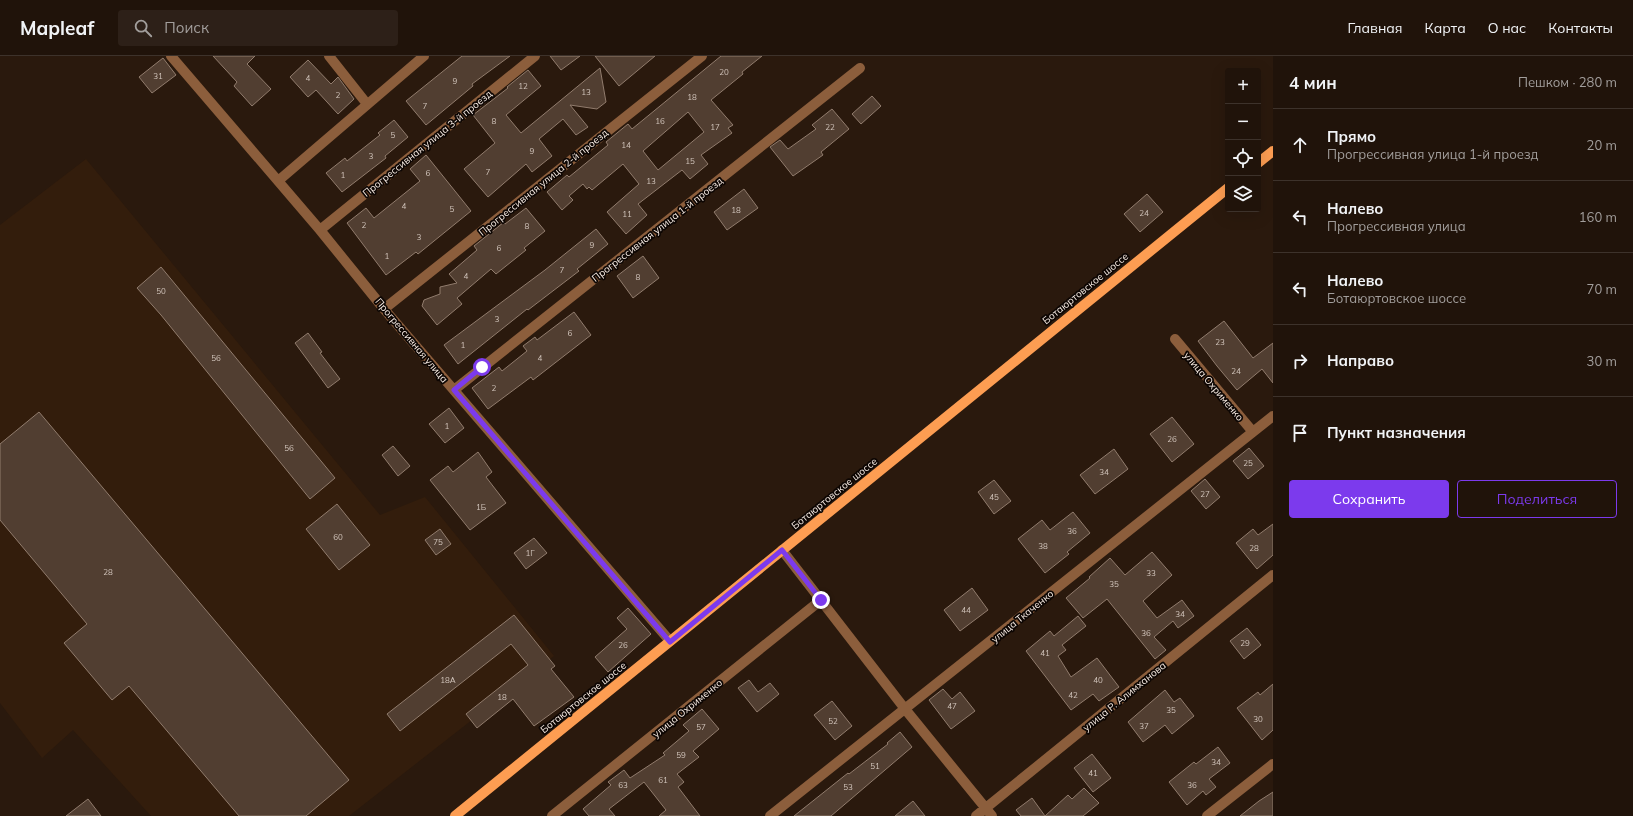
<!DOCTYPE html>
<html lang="ru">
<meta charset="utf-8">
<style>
body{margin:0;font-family:Mulish,sans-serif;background:#2d2018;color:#f1f3f6}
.controls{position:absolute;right:12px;top:12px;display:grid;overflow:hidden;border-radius:4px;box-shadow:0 4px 16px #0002}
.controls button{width:36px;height:36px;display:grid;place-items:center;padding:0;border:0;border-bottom:1px solid #3d322b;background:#20130a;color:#f1f3f6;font:20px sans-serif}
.stop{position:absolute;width:12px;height:12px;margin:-9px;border:3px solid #7c3aed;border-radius:50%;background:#fff}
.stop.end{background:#7c3aed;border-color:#fff;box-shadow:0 1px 4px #0008}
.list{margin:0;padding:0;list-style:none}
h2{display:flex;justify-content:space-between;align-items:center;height:52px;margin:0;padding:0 16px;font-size:17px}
h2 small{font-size:13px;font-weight:400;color:#a29e9c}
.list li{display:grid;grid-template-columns:26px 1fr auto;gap:12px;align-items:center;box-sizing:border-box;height:72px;padding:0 16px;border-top:1px solid #3d322b}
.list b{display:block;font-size:15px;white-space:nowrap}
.list p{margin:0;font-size:13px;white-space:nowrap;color:#a29e9c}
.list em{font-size:13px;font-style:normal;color:#a29e9c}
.actions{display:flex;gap:8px;padding:12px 16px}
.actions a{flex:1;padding:9px 0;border:1px solid #7c3aed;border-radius:4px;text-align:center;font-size:14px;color:#7c3aed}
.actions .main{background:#7c3aed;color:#fff}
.icon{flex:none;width:22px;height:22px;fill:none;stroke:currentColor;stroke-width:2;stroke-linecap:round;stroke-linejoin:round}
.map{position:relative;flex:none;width:1273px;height:760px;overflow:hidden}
header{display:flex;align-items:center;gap:24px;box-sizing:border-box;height:56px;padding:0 20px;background:#20130a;border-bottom:1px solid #3d322b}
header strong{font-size:19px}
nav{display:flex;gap:22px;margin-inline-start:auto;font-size:14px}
.search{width:280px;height:36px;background:#2d2018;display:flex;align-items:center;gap:10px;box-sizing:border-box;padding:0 14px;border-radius:4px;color:#a29e9c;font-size:15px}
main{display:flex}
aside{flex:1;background:#20130a}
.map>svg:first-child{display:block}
.built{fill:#331d0c}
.building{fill:#513e31;stroke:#917c6d;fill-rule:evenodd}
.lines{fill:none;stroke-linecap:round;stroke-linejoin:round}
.minor{stroke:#8c5e3c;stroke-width:10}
.major{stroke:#fd9d52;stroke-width:10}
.route{stroke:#7c3aed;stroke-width:5}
.labels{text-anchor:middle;stroke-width:3.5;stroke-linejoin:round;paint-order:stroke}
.number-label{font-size:8px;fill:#d0c3ba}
.street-label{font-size:10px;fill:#fbefe7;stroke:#0d0603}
</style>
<header>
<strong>Mapleaf</strong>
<div class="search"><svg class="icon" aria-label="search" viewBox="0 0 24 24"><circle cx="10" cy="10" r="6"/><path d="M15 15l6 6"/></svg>Поиск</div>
<nav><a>Главная</a><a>Карта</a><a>О нас</a><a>Контакты</a></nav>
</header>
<main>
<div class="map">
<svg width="1273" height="760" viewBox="0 0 1273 760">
<rect width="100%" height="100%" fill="#2a190d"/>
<path class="built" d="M86,103l294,356 45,-18 129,159 -205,160h-198l-78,-86 -31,28 -42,-55v-478z"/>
<path class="building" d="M213,0h42l-8,8 24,25 -19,17 -18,-20 3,-4z
M462,0h48l-38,28 1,2 -47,39 -20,-24z
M550,0h30l-19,14z
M595,0h60l-36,30z
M721,0h41l-20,16 1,2 -32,26 22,25 -5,3 4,5 -31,22 7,9 -18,15 -8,-9 -44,34 9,11 -21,19 -19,-22 32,-28 -16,-20 -31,26 -3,-3 -2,2 -4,-5 -14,12 4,4 -11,10 -15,-18 20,-17 2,2 39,-32 -2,-3 22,-18 4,5zM688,56l16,20 -46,38 -15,-19z
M163,2l13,17 -24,18 -13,-16z
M308,4l23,24 7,-7 16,22 -16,15 -22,-24 -8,7 -18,-20z
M600,12l6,34 -9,7 -27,-4 18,22 -12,8 -13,-16 -24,20 13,17 -20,16 -6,-8 -38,33 -24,-28 31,-26 -22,-28 35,-27 -1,-1 21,-17 13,16 -35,29 15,18z
M872,40l9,10 -20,18 -9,-10z
M832,53l17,20 -28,23 2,3 -30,21 -23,-29 10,-7 8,9 28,-20 -4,-4z
M394,64l14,17 -23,19 1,2 -44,34 -16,-19 19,-15 2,3 33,-26 -2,-2z
M426,99l45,56 -53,43 -2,-2 -30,23 -39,-52 19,-15 8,10 46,-37 -10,-12z
M744,133l14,19 -31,22 -13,-18z
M1147,138l16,18 -23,20 -16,-18z
M526,152l19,23 -21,17 2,2 -30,24 -5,-5 -34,29 5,6 -25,21 -15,-19 2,-6 16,-6v-7l17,-4 -8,-9 28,-24 -3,-4 30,-24 1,2z
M596,173l12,15 -31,25 2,2 -51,39 -1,-1 -69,55 -14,-19 101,-75z
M643,200l16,22 -26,20 -16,-22z
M161,211l174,211 -25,21 -149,-184 -24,-27z
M574,256l17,23 -58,45 -2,-3 -43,32 -16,-21 27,-21 3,4 25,-20 -4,-5 12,-9 2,3z
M1224,265l29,37 20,-15v40l-11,-14 -25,21 -20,-24 -19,-25z
M308,277l14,19 -2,1 20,26 -12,9 -33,-45z
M449,352l15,20 -19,15 -16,-19z
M39,356l310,368 -43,36h-67l-110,-130 -17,14 -48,-57 23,-19 -87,-104v-76z
M1172,361l22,27 -22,18 -22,-28z
M393,390l17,20 -12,10 -16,-21z
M1249,392l15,18 -16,13 -15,-18z
M1114,393l14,20 -33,25 -15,-19z
M478,396l14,20 -6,5 20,26 -36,27 -40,-50 18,-14 5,6z
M1205,423l15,18 -14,12 -15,-18z
M994,424l17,21 -17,13 -16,-22z
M337,448l33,41 -31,25 -33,-41z
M1073,456l17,21 -23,19 2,2 -24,19 -27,-34 24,-19 8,10z
M1273,468v31l-16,14 -21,-26 17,-14 5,6z
M440,473l11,15 -15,11 -11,-15z
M534,482l13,15 -21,16 -12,-16z
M1152,496l20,23 -29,26 14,17 25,-18 12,16 -16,12 -5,-7 -19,16 12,13 -11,9 -48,-60 -24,19 -17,-20 24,-20 -1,-1 21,-19 15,17z
M972,532l16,22 -28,21 -16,-21z
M628,552l23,26 -43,38 -13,-15 32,-28 -10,-11z
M514,559l41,51 -4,3 23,28 -40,29 -21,-27 -36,29 -11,-14 62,-49 -17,-21 -111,87 -13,-17z
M1078,560l8,10 -24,19 4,5 -8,6 13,21 26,-19 22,29 -20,14 -6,-7 -22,16 -45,-59 24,-20 4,5z
M1247,572l14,17 -17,14 -14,-18z
M749,624l9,12 12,-9 9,11 -22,18 -19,-24z
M1273,628v46l-11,10 -25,-32 21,-16 2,3z
M943,633l9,10 8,-7 15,19 -24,18 -22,-29z
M1165,634l9,12 6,-4 14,18 -22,18 -7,-9 -22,17 -15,-20z
M832,645l20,25 -17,14 -21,-25z
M702,653l17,20 -26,22 6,6 -22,17 7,8 -6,5 22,29h-41l7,-6 -22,-28 -35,27 6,7h-26l-6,-7 28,-24 -3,-3 16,-12 6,8 35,-23 -2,-2 26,-22 -6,-6z
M900,676l12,15 -81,69h-37l54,-43 1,1 39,-30 -1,-1z
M1218,691l12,16 -21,16 7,8 -10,8 -3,-4 -16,14 -18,-23 25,-20 2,2z
M1092,698l19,24 -18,14 -19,-24z
M1084,732l15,15 -16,13h-62l-5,-6 16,-12 13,18 23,-21 4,4z
M1273,736v24h-33l19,-15z
M88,743l13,17h-35z
M913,745l12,15h-30z"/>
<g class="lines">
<path class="minor" d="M171,0l149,174 64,79 286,332
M329,0l38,48
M278,125l146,-125
M320,174l215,-174
M384,253l318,-253
M1175,283l78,93
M454,334l406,-322
M782,494l123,159 87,107
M552,760l269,-216
M770,760l503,-400
M976,760l297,-241
M1207,760l66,-52"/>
<path class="major" d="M1258,107l15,-12
M455,760l773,-628"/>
</g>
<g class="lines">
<path class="route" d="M482,311l-28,23 216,252 112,-92 39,50"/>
</g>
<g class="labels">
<g class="number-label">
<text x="724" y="19">20</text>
<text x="158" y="23">31</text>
<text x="308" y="25">4</text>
<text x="455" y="28">9</text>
<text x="523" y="33">12</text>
<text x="586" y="39">13</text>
<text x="338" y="42">2</text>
<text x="692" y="44">18</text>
<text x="425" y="53">7</text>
<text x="494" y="68">8</text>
<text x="660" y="68">16</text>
<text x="715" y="74">17</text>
<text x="830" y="74">22</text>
<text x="393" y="82">5</text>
<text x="626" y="92">14</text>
<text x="532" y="98">9</text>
<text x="371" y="103">3</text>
<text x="690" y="108">15</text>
<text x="488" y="119">7</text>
<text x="428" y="120">6</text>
<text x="343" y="122">1</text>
<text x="651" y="128">13</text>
<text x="404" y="153">4</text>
<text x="452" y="156">5</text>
<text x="736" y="157">18</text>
<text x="1144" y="160">24</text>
<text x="627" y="161">11</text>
<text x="364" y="172">2</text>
<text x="527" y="173">8</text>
<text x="419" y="184">3</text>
<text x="592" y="192">9</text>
<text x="499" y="195">6</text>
<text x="387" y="203">1</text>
<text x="562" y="217">7</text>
<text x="466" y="223">4</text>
<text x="638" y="224">8</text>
<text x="161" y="238">50</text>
<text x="497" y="266">3</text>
<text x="570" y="280">6</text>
<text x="1220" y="289">23</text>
<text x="463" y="292">1</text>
<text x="216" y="305">56</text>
<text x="540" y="305">4</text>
<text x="1236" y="318">24</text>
<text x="494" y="335">2</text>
<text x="447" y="373">1</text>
<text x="1172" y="386">26</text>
<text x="289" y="395">56</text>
<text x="1248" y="410">25</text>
<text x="1104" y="419">34</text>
<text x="1205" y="441">27</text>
<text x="994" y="444">45</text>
<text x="481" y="454">1Б</text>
<text x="1072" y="478">36</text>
<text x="338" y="484">60</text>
<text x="438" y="489">75</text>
<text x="1043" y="493">38</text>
<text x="1254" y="495">28</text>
<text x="530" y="500">1Г</text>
<text x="108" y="519">28</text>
<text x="1151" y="520">33</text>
<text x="1114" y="531">35</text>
<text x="966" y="557">44</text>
<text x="1180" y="561">34</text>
<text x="1146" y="580">36</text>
<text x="1245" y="590">29</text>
<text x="623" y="592">26</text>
<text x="1045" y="600">41</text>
<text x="448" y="627">18А</text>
<text x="1098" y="627">40</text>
<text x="1073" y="642">42</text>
<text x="502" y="644">18</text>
<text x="952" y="653">47</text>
<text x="1171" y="657">35</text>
<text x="1258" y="666">30</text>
<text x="833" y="668">52</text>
<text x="1144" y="673">37</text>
<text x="701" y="674">57</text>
<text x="681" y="702">59</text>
<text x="1216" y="709">34</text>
<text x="875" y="713">51</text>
<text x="1093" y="720">41</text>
<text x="663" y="727">61</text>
<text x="623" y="732">63</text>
<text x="1192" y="732">36</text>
<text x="848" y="734">53</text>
</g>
<g class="street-label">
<text transform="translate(427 87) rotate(-39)" y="4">Прогрессивная улица 3-й проезд</text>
<text transform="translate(543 126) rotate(-39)" y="4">Прогрессивная улица 2-й проезд</text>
<text transform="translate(657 173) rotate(-38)" y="4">Прогрессивная улица 1-й проезд</text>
<text transform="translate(1085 232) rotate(-39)" y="4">Ботаюртовское шоссе</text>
<text transform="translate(412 284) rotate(50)" y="4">Прогрессивная улица</text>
<text transform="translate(1214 330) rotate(50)" y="4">улица Охрименко</text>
<text transform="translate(834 437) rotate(-39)" y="4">Ботаюртовское шоссе</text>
<text transform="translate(1022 560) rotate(-39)" y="4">улица Ткаченко</text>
<text transform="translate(1124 640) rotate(-39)" y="4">улица Р. Алимханова</text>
<text transform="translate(583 641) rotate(-39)" y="4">Ботаюртовское шоссе</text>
<text transform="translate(687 652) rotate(-39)" y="4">улица Охрименко</text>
</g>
</g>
</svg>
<div class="controls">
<button>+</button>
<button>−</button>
<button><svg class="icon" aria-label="locate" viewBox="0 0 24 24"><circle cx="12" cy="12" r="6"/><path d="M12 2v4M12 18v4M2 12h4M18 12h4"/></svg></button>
<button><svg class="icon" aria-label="layers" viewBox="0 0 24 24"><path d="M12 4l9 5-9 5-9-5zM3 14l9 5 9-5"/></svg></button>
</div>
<div class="stop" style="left:482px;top:311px"></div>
<div class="stop end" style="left:821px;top:544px"></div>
</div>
<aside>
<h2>4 мин<small>Пешком · 280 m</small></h2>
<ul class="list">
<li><svg class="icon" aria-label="ahead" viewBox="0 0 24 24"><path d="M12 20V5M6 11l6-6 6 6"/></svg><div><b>Прямо</b><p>Прогрессивная улица 1-й проезд</p></div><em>20 m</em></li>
<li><svg class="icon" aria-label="left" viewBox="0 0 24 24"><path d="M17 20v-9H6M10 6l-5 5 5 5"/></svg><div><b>Налево</b><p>Прогрессивная улица</p></div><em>160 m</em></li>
<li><svg class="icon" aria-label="left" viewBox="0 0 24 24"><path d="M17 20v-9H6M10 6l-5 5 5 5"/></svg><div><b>Налево</b><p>Ботаюртовское шоссе</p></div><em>70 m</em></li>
<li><svg class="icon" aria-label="right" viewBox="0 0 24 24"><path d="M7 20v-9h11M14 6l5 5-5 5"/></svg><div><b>Направо</b></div><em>30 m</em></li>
<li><svg class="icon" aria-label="arrive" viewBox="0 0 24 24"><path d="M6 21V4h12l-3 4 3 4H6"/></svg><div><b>Пункт назначения</b></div></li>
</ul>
<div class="actions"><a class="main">Сохранить</a><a>Поделиться</a></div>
</aside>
</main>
